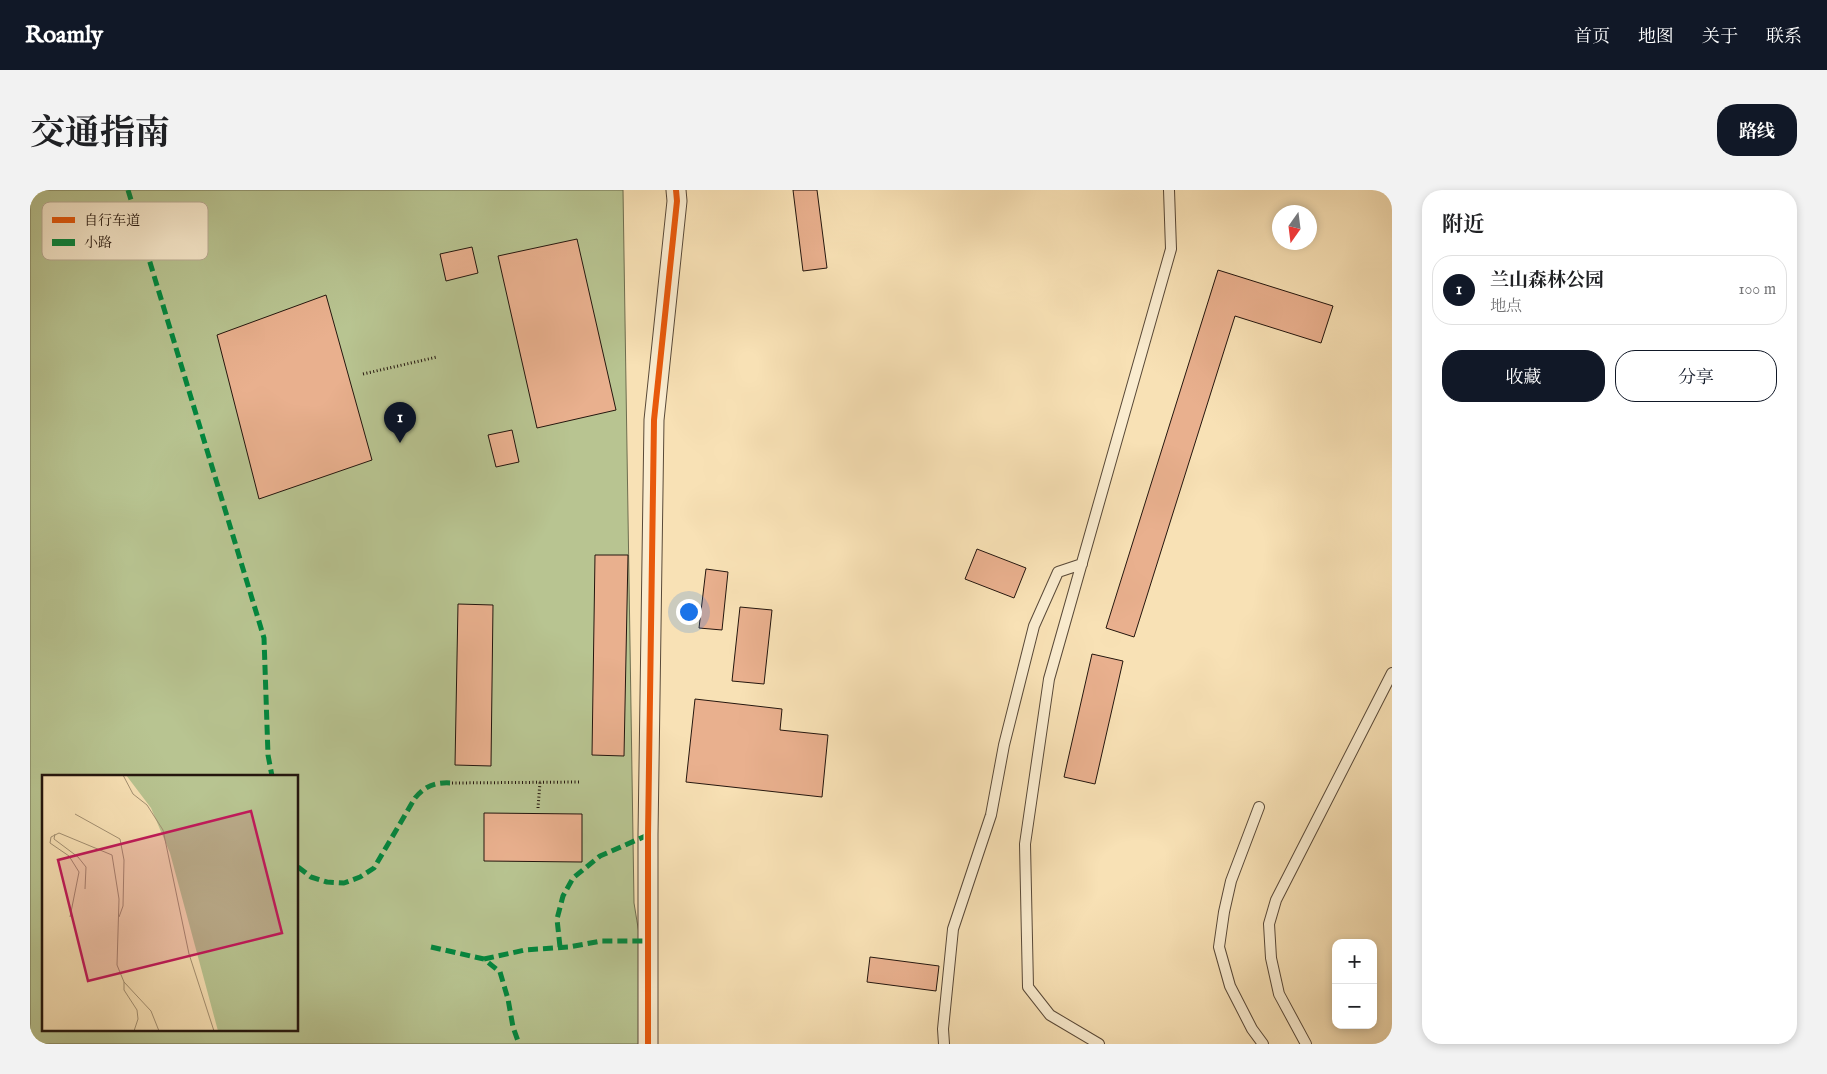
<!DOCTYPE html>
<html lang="zh">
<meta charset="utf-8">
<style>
body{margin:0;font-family:"IM FELL English","Noto Serif SC",serif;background:#f2f2f2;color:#202124}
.controls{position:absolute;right:15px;bottom:15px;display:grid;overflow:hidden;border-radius:10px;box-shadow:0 2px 8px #0003}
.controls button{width:45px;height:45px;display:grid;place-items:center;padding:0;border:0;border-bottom:1px solid #e0e0e0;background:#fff;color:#202124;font:25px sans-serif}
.compass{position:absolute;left:1242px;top:15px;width:45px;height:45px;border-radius:50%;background:#fff;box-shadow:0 2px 8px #0003;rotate:194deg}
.you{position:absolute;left:658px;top:421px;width:18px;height:18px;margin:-12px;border:4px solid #fff;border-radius:50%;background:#1a73e8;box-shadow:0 0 0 8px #1a73e833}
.badge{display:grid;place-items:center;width:32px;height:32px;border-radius:50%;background:#111827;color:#fff;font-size:16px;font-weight:700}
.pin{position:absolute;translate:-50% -41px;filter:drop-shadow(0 1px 2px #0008)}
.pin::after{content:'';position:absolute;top:26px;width:18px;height:15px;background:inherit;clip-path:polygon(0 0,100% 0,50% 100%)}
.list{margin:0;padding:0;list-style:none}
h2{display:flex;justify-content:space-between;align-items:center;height:65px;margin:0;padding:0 20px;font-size:21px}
h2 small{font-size:16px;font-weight:400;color:#757577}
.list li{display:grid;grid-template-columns:32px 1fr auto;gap:15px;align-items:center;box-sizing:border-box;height:70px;margin:0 10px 10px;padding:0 10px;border:1px solid #e0e0e0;border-radius:20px}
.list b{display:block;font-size:19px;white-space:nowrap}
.list p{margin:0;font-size:16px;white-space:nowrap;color:#757577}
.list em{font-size:16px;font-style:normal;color:#757577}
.actions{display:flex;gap:10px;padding:15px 20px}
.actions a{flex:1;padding:11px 0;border:1px solid #111827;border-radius:20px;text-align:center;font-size:18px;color:#111827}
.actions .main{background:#111827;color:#fff}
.map{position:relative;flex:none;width:1362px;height:854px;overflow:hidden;border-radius:20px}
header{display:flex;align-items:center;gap:30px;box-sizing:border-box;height:70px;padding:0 25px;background:#111827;color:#fff}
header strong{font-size:24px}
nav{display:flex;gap:28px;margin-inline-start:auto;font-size:18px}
.intro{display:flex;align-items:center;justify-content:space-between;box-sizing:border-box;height:120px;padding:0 30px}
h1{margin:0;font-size:35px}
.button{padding:12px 22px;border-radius:20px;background:#111827;color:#fff;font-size:18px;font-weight:700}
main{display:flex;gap:30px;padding:0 30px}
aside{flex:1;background:#fff;border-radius:20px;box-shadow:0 2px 8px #0003}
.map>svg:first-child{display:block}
.green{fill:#b8c491;stroke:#6e6d50;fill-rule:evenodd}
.building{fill:#e9b08e;stroke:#24160e}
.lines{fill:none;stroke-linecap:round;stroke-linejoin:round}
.lane-casing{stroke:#594938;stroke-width:12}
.street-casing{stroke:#594938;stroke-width:21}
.path{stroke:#24160e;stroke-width:3;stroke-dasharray:1 2.5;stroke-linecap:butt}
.lane{stroke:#faeccf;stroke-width:10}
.street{stroke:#faeccf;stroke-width:19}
.quiet{stroke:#00873e;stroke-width:5;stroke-dasharray:10 5;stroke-linecap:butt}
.cycleway-casing{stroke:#faeccf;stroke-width:9}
.cycleway{stroke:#e8590c;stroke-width:6}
.inset-road{fill:none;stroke:#a39072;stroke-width:1}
.view{fill:#c2185b;fill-opacity:0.15;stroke:#c2185b;stroke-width:2.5}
.inset-edge{fill:none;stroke:#24160e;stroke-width:2.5}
.key{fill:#faeccf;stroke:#baac95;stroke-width:1}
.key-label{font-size:14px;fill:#24160e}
</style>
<header>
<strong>Roamly</strong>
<nav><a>首页</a><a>地图</a><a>关于</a><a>联系</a></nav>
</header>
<div class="intro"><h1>交通指南</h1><a class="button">路线</a></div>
<main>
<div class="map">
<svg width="1362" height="854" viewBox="0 0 1362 854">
<rect width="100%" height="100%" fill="#f8e1b5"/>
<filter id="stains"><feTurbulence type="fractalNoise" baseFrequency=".004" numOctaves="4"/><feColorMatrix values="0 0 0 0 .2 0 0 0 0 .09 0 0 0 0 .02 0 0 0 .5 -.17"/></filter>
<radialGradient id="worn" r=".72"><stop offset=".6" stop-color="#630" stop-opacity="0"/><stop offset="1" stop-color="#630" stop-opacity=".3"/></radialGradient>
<path class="green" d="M0,0h593l11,713 23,141h-627zM14,586h254v254h-254z"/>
<path class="building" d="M763,0h24l10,78 -24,3z
M547,49l39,171 -79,18 -39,-172z
M442,57l6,26 -32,8 -6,-27z
M1188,80l115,36 -12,37 -86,-27 -101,321 -28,-9z
M296,105l46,165 -113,39 -42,-164z
M482,240l7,32 -23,5 -8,-32z
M947,359l49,19 -12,30 -49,-19z
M565,365h33l-4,201 -32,-1z
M676,379l22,3 -6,58 -23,-2z
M428,414l35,1 -2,161 -36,-1z
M710,417l32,3 -8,74 -32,-3z
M1062,464l31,7 -28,123 -31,-7z
M665,509l87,10 -2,21 48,5 -6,62 -136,-15z
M454,623l98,1v48l-98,-1z
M840,767l69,9 -3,25 -69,-9z"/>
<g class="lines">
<g class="lane-casing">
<path id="lane" d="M1229,617l-28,74 -7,31 -5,35 11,39 22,43 11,15
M914,854l-1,-15 10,-100 38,-114 13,-70 30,-119 24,-54 24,-8
M1069,854l-49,-29 -22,-28 -3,-143 24,-165 122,-430 -2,-59
M1276,854l-27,-50 -8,-36 -2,-34 7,-24 116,-227"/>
</g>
<g class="street-casing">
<path id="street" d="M618,854v-209l6,-415 23,-219 -1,-11"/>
</g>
<path class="path" d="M333,184l74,-17
M422,593l128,-1
M508,618l2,-26"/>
<use href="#lane" class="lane"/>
<use href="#street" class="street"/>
<path class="quiet" d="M98,0l136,448 4,117 4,21
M268,677l13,10 16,5 17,1 16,-6 14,-9 41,-70c11,-13 21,-16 37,-15
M401,757l53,12 16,13 8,27 5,28 6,17
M530,757l-3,-28 6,-23 10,-18 27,-22 48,-21
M454,769l41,-9 44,-3 32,-6h47"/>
<g class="cycleway-casing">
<path id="cycleway" d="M618,854v-209l6,-415 23,-219 -1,-11"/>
</g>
<use href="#cycleway" class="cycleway"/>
</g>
<g transform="translate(12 585)">
<rect width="256" height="256" fill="#f8e1b5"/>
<path d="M84,0h172v256h-80l-48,-178 -19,-45z" fill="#b8c491"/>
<path class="inset-road" d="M81,0l10,19 14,11 16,25 26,124 25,77M33,39l45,25 4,21 -1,46 -4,11M13,59l-1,5 24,18 8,10 -1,22M28,142l9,-45 -10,-16 -19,-13 1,-6 8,-4 53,22 7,44 -2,66 7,17 27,29 8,20M82,207v8l13,20 1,9 -4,12"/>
<path class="view" d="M209,36l31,122 -194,48 -30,-121z"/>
<rect width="256" height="256" class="inset-edge"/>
</g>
<rect x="12" y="12" width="166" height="58" rx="8" class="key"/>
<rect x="22" y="27" width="23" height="6" fill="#e8590c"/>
<rect x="22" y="49" width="23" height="7" fill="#00873e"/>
<g class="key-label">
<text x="54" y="35">自行车道</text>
<text x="54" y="57">小路</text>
</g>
<rect width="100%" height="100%" filter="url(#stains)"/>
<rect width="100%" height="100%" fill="url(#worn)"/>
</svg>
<div class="controls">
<button>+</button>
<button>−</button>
</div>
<svg class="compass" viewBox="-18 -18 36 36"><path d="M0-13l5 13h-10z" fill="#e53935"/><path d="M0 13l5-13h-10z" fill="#757577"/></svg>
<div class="you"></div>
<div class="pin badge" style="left:370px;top:253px">1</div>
</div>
<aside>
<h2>附近<small></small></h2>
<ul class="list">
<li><span class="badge">1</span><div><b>兰山森林公园</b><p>地点</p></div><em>100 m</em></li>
</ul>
<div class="actions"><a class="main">收藏</a><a>分享</a></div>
</aside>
</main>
